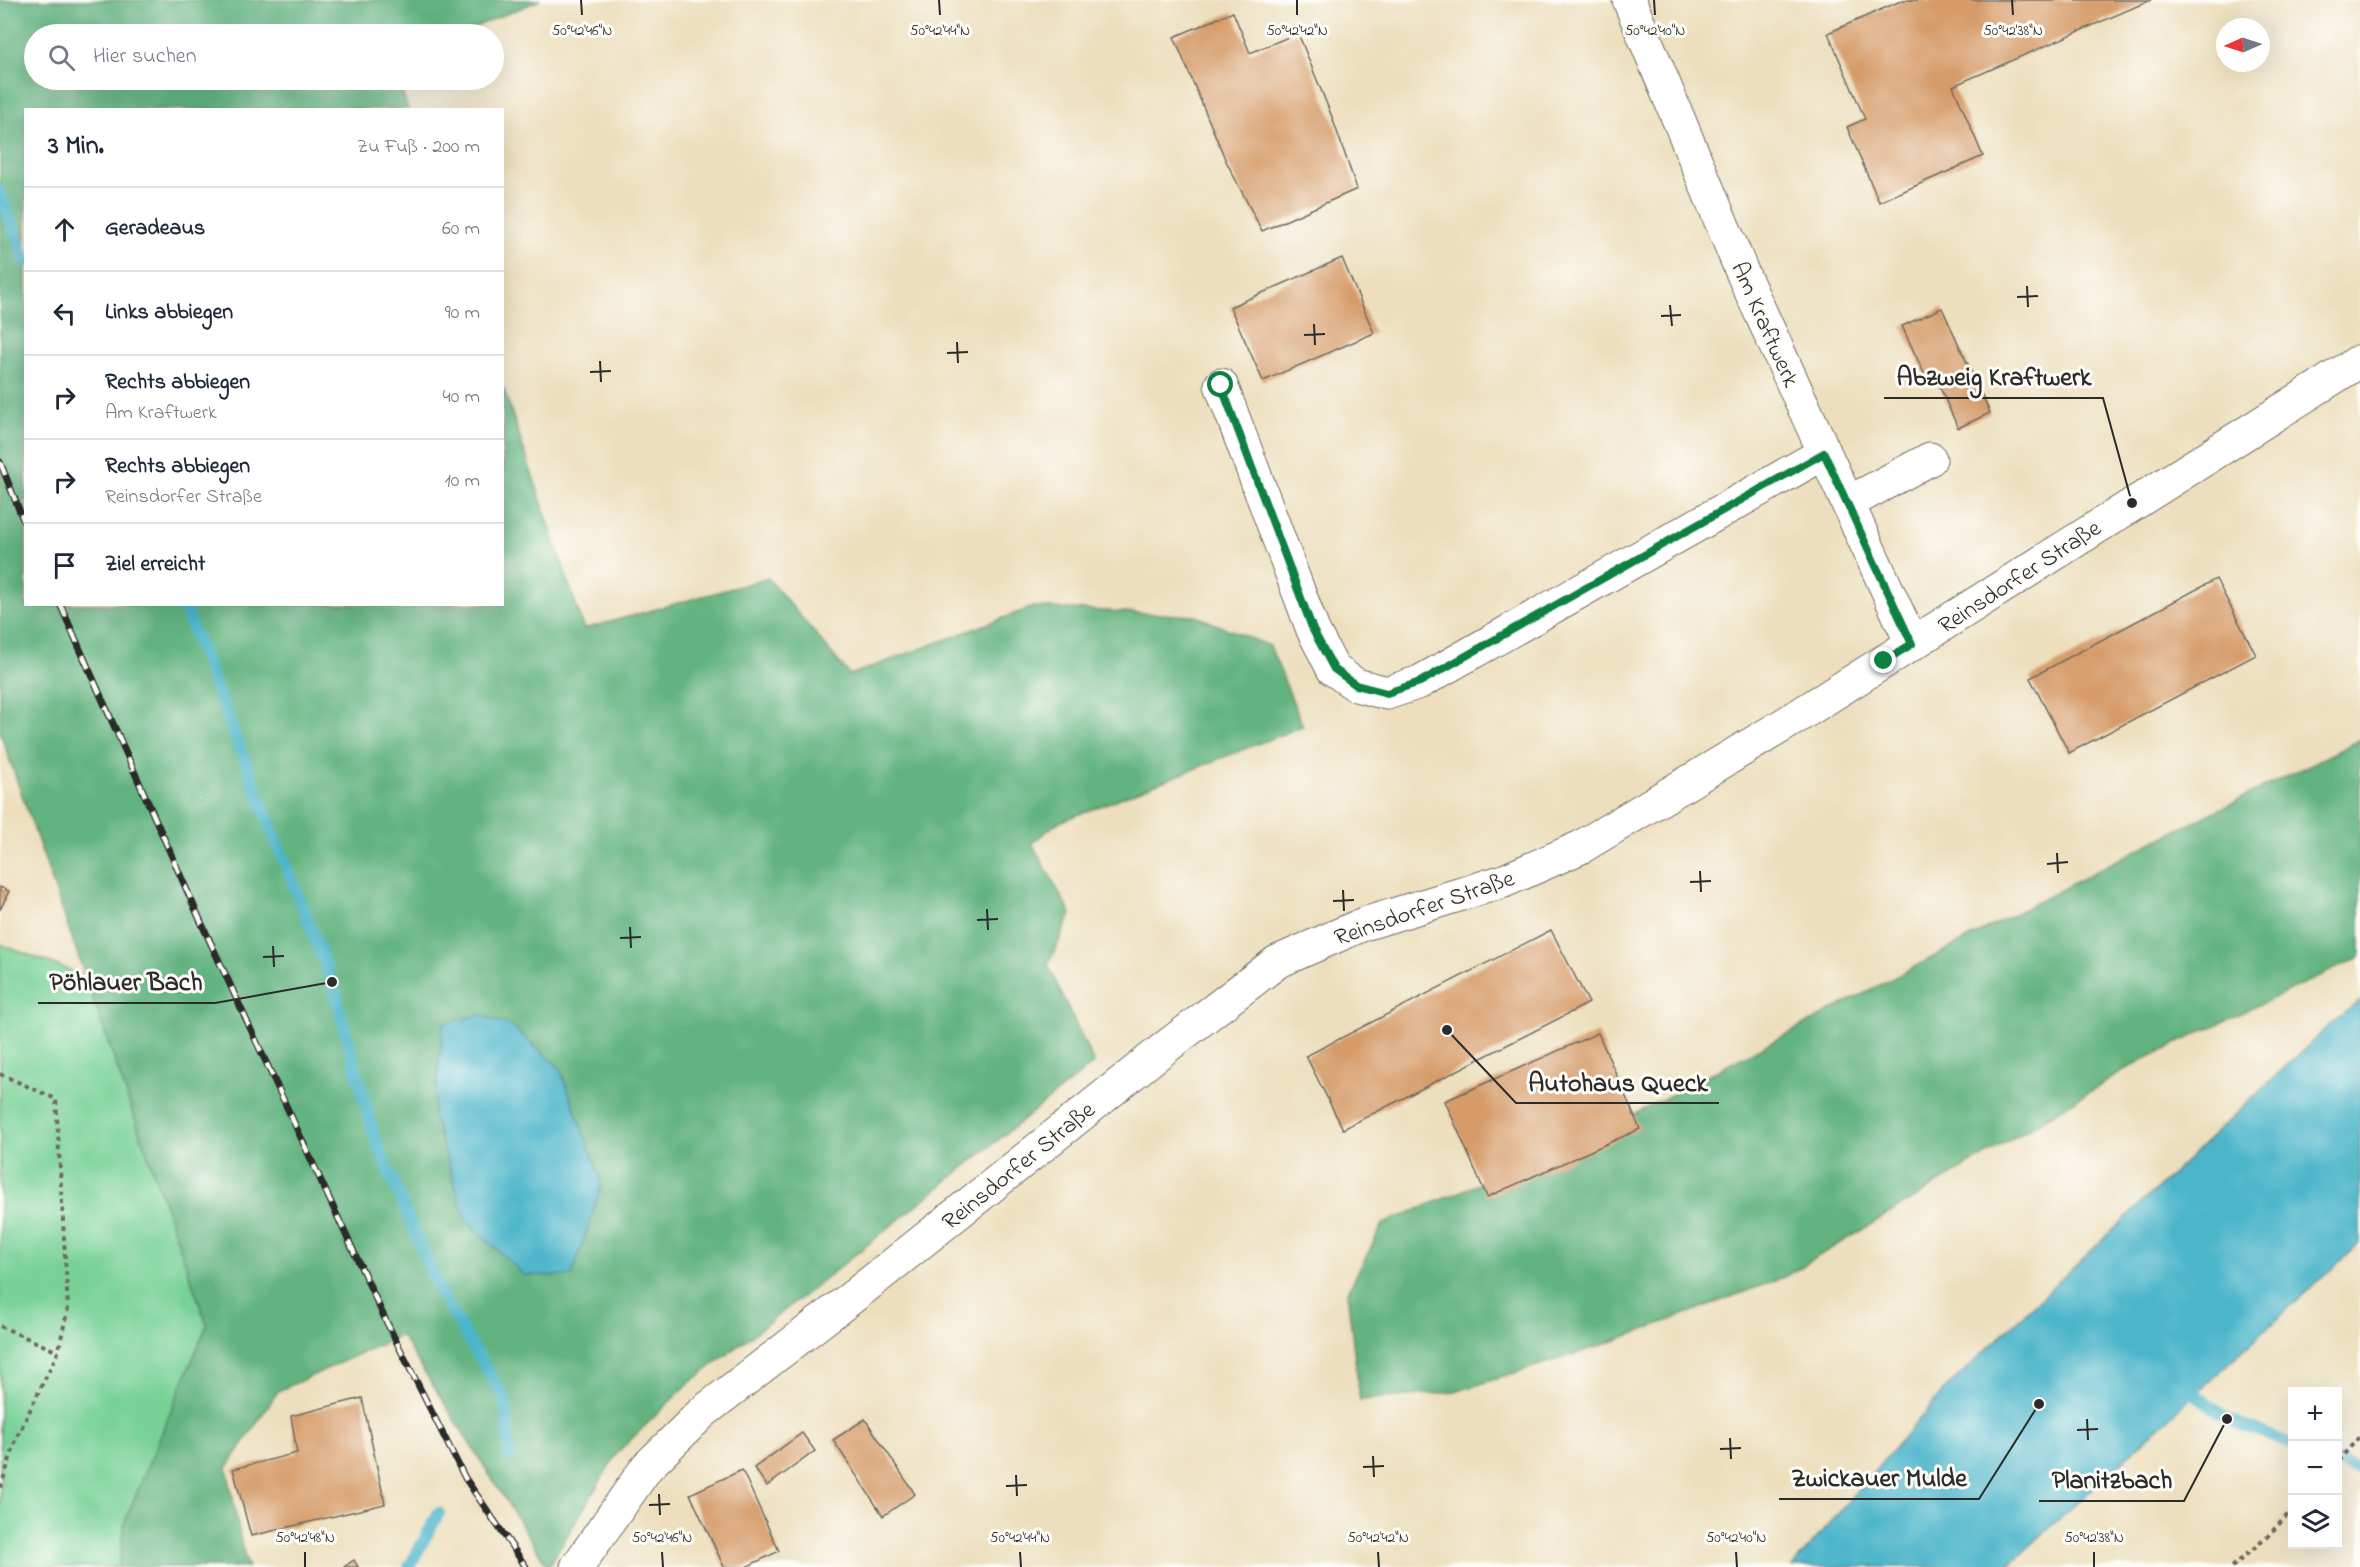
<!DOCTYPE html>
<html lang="de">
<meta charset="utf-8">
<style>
body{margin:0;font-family:"Indie Flower",sans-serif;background:#f6f6f7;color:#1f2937}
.controls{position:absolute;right:18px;bottom:18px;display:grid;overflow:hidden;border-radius:0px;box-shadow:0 6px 24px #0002}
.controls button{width:54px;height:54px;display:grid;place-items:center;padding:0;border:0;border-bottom:2px solid #e0e1e3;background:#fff;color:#1f2937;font:30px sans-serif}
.compass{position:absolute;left:2216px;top:18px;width:54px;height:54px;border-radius:50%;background:#fff;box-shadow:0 6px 24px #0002;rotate:267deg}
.stop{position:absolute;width:18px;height:18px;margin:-14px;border:4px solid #0b8043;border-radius:50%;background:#fff}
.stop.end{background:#0b8043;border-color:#fff;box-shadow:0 2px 6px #0008}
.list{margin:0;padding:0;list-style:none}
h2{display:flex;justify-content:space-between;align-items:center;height:78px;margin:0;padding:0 24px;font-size:26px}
h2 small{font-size:20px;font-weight:400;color:#747a83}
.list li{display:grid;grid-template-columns:39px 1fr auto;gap:18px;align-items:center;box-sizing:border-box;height:84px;padding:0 24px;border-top:2px solid #e0e1e3}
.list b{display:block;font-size:22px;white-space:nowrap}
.list p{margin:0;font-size:20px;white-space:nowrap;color:#747a83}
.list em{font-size:20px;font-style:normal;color:#747a83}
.icon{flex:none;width:33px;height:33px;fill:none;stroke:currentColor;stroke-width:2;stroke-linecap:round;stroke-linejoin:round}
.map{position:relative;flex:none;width:2360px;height:1567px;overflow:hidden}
.search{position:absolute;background:#fff;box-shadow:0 6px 24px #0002;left:24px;top:24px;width:480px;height:66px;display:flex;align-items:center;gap:15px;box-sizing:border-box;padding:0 21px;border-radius:33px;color:#747a83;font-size:22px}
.panel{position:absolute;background:#fff;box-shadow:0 6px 24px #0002;left:24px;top:108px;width:480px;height:498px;border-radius:0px}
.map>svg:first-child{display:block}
.green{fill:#78d197;stroke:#527e61;stroke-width:1.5}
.forest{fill:#62b380;stroke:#466f56;stroke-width:1.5}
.water{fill:#4cb5ca;stroke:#3c707a;stroke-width:1.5}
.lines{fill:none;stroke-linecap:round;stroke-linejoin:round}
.stream{stroke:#4cb5ca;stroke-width:12}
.building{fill:#d69b69}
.minor-casing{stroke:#6f6a5e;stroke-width:35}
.path{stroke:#6f6a5e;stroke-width:4;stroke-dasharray:4.5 4.5;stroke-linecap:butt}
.minor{stroke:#fff;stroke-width:33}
.rail-casing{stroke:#2b2b2b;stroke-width:7}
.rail{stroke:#fdfcf7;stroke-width:4.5;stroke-dasharray:14;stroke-linecap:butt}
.route{stroke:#0b8043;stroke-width:8}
.ticks{fill:none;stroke:#2b2b2b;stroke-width:2}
.labels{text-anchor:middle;stroke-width:6;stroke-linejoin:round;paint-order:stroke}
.street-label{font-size:24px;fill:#2b2b2b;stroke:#fdfcf7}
.ticks-label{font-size:15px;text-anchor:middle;fill:#2b2b2b;stroke:#fdfcf7;stroke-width:6;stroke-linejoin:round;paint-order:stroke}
.leader{fill:none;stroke:#2b2b2b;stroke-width:2}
.callout-dot{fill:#2b2b2b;stroke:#fdfcf7;stroke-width:2}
.callout-label{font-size:26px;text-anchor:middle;font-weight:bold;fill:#2b2b2b;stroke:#fdfcf7;stroke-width:6;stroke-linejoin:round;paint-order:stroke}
</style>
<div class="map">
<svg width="2360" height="1567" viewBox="0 0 2360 1567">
<rect width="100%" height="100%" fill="#fdfcf7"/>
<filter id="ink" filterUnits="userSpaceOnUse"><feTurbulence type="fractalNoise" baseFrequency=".0167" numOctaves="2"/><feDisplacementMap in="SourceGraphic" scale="12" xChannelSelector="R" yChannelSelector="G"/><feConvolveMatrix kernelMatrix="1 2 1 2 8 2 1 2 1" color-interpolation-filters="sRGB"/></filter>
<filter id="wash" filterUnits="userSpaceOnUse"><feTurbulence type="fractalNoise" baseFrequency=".008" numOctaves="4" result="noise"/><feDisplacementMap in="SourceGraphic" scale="24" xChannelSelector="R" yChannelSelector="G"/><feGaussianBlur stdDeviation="1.35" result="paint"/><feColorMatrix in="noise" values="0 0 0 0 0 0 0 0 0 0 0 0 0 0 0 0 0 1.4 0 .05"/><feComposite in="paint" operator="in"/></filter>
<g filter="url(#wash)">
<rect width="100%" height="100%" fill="#eddfbd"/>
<path class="green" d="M0,944l85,32 122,349 -82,196 -6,46h-119z"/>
<path class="forest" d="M0,0h540l-82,34h-424v46h364l10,29 -382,1v494h476l1,-217 81,242 184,-51 82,97 183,-68 163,9 74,30 33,80 -246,97 -25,20 39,71 -23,51 46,98 -288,231 -118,90 -70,68 -70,115 -147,-232 -123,56 -51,77 15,79 6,20h-129l6,-46 82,-196 -207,-593z
M2360,740v217l-218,103 -358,217 -181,68 -148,47 -95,8 -13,-107 36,-69 214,-90 528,-278z"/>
<path class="water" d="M2360,1001v242l-353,324h-215l154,-179 389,-368z
M480,1015l32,11 48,42 42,115 -30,93 -48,-1 -58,-55 -33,-105 10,-91z"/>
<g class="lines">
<path class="stream" d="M0,192l26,70
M183,604l149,378 43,157 67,157 64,105 3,55
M2184,1385l43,34 65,25
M2338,1461l22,9
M409,1567l30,-54"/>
</g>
<g id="blocks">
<path class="building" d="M1903,0h248l-198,86 30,70 -104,46 -32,-75 18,-8 -37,-86z
M1233,12l17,41 48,-20 34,84 25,72 -95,42 -36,-70 -52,-124z
M1342,258l32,75 -111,48 -33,-74z
M1942,308l48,105 -32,15 -20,-45 -8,3 -28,-60z
M2216,579l40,76 -187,98 -39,-75z
M0,887l9,4 -9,19z
M1551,930l38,73 -246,126 -37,-73z
M1598,1033l42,96 -153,68 -42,-96z
M362,1398l23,106 -134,32 -18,-67 64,-16 -6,-37z
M865,1419l50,75 -32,22 -50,-76z
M802,1433l13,18 -48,35 -13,-18z
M742,1470l37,81 -33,16h-22l-34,-73z
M354,1560l4,7h-14z"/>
</g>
</g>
<g filter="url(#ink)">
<use href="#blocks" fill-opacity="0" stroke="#6f6a5e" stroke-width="1.5"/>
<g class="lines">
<g class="minor-casing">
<path id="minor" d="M1629,0l113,272 170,372
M1221,385l92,245 20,39 23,16 31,8 33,-11 404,-229
M1848,503l82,-44
M577,1567l70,-100 56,-55 152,-117 311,-248 111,-85 87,-38 140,-43 77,-34 209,-126 570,-360"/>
</g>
<path class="path" d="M0,1074l56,25 12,209 -10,44 -41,85 -17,52
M0,1326l58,26
M2338,1461l22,-25
M2232,1567l35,-30 25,-27"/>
<use href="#minor" class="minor"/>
<g class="rail-casing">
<path id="rail" d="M0,462l26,65
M60,604l141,318 184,397 80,159 61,89"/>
</g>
<use href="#rail" class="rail"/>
</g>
</g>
<g class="lines" filter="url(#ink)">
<path class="route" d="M1221,385l92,245 21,39 22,16 31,8 33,-11 404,-229 88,191 -28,17"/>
</g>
<path class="ticks" d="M581,0l1,15M939,0l1,15M1297,0v15M1654,0l1,15M2012,0l1,15M2027,286l1,21M2017,297l21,-1M1670,305l2,21M1661,316l20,-1M1314,324l1,21M1304,335l21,-1M957,342l1,21M947,353l21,-1M600,361l1,21M590,372l21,-1M2057,853l1,20M2047,864l21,-2M1700,871l1,21M1690,882l21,-1M1343,890l1,21M1333,901l21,-1M987,909l1,21M977,920l21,-1M630,927l1,21M620,938l21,-1M273,946l1,21M263,957l21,-1M2087,1419l1,21M2077,1430l21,-1M1730,1438l1,21M1720,1449l21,-1M1373,1456l1,21M1363,1467l21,-1M1016,1475l1,21M1006,1486l21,-1M659,1494l1,21M649,1505l21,-1M305,1552v15M662,1552l1,15M1020,1552l1,15M1378,1552l1,15M1736,1552l1,15M2094,1552v15"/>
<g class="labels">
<g class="street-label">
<text transform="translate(1766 324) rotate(66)" y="8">Am Kraftwerk</text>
<text transform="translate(2019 576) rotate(-33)" y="8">Reinsdorfer Straße</text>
<text transform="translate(1424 907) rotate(-19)" y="8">Reinsdorfer Straße</text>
<text transform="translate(1018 1165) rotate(-39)" y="8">Reinsdorfer Straße</text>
</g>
</g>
<g class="ticks-label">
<text x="582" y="35">50°42'46"N</text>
<text x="940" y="35">50°42'44"N</text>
<text x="1297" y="35">50°42'42"N</text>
<text x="1655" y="35">50°42'40"N</text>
<text x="2013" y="35">50°42'38"N</text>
<text x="305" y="1542">50°42'48"N</text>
<text x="662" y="1542">50°42'46"N</text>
<text x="1020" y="1542">50°42'44"N</text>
<text x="1378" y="1542">50°42'42"N</text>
<text x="1736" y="1542">50°42'40"N</text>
<text x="2094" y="1542">50°42'38"N</text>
</g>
<path class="leader" d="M2132 503L2103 398H1884M332 982L215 1003H38M1447 1030L1516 1103H1719M2039 1404L1979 1499H1779M2227 1419L2184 1501H2039"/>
<g class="callout-dot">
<circle cx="2132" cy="503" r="6"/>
<circle cx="332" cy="982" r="6"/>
<circle cx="1447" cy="1030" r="6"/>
<circle cx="2039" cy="1404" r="6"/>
<circle cx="2227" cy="1419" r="6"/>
</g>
<g class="callout-label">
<text x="1994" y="385">Abzweig Kraftwerk</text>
<text x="126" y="990">Pöhlauer Bach</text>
<text x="1618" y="1091">Autohaus Queck</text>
<text x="1879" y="1486">Zwickauer Mulde</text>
<text x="2112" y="1488">Planitzbach</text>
</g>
</svg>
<div class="controls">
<button>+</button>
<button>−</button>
<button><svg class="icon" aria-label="layers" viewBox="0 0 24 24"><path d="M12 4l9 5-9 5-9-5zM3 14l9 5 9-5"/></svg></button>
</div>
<svg class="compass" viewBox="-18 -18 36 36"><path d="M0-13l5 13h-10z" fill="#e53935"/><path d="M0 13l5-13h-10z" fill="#747a83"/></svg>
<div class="stop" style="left:1221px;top:385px"></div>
<div class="stop end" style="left:1884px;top:661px"></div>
<div class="search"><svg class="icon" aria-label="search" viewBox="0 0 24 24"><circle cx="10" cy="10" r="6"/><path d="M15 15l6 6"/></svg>Hier suchen</div>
<section class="panel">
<h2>3 Min.<small>Zu Fuß · 200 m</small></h2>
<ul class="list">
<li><svg class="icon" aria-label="ahead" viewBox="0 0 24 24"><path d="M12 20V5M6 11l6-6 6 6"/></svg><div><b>Geradeaus</b></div><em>60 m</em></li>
<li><svg class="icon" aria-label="left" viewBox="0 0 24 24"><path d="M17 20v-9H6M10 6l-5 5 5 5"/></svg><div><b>Links abbiegen</b></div><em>90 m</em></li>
<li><svg class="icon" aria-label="right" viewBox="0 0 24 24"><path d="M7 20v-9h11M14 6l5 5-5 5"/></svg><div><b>Rechts abbiegen</b><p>Am Kraftwerk</p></div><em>40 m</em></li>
<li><svg class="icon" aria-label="right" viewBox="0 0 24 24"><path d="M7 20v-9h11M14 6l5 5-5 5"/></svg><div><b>Rechts abbiegen</b><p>Reinsdorfer Straße</p></div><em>10 m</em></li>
<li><svg class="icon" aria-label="arrive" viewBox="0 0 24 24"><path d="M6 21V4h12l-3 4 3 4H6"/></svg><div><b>Ziel erreicht</b></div></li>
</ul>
</section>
</div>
